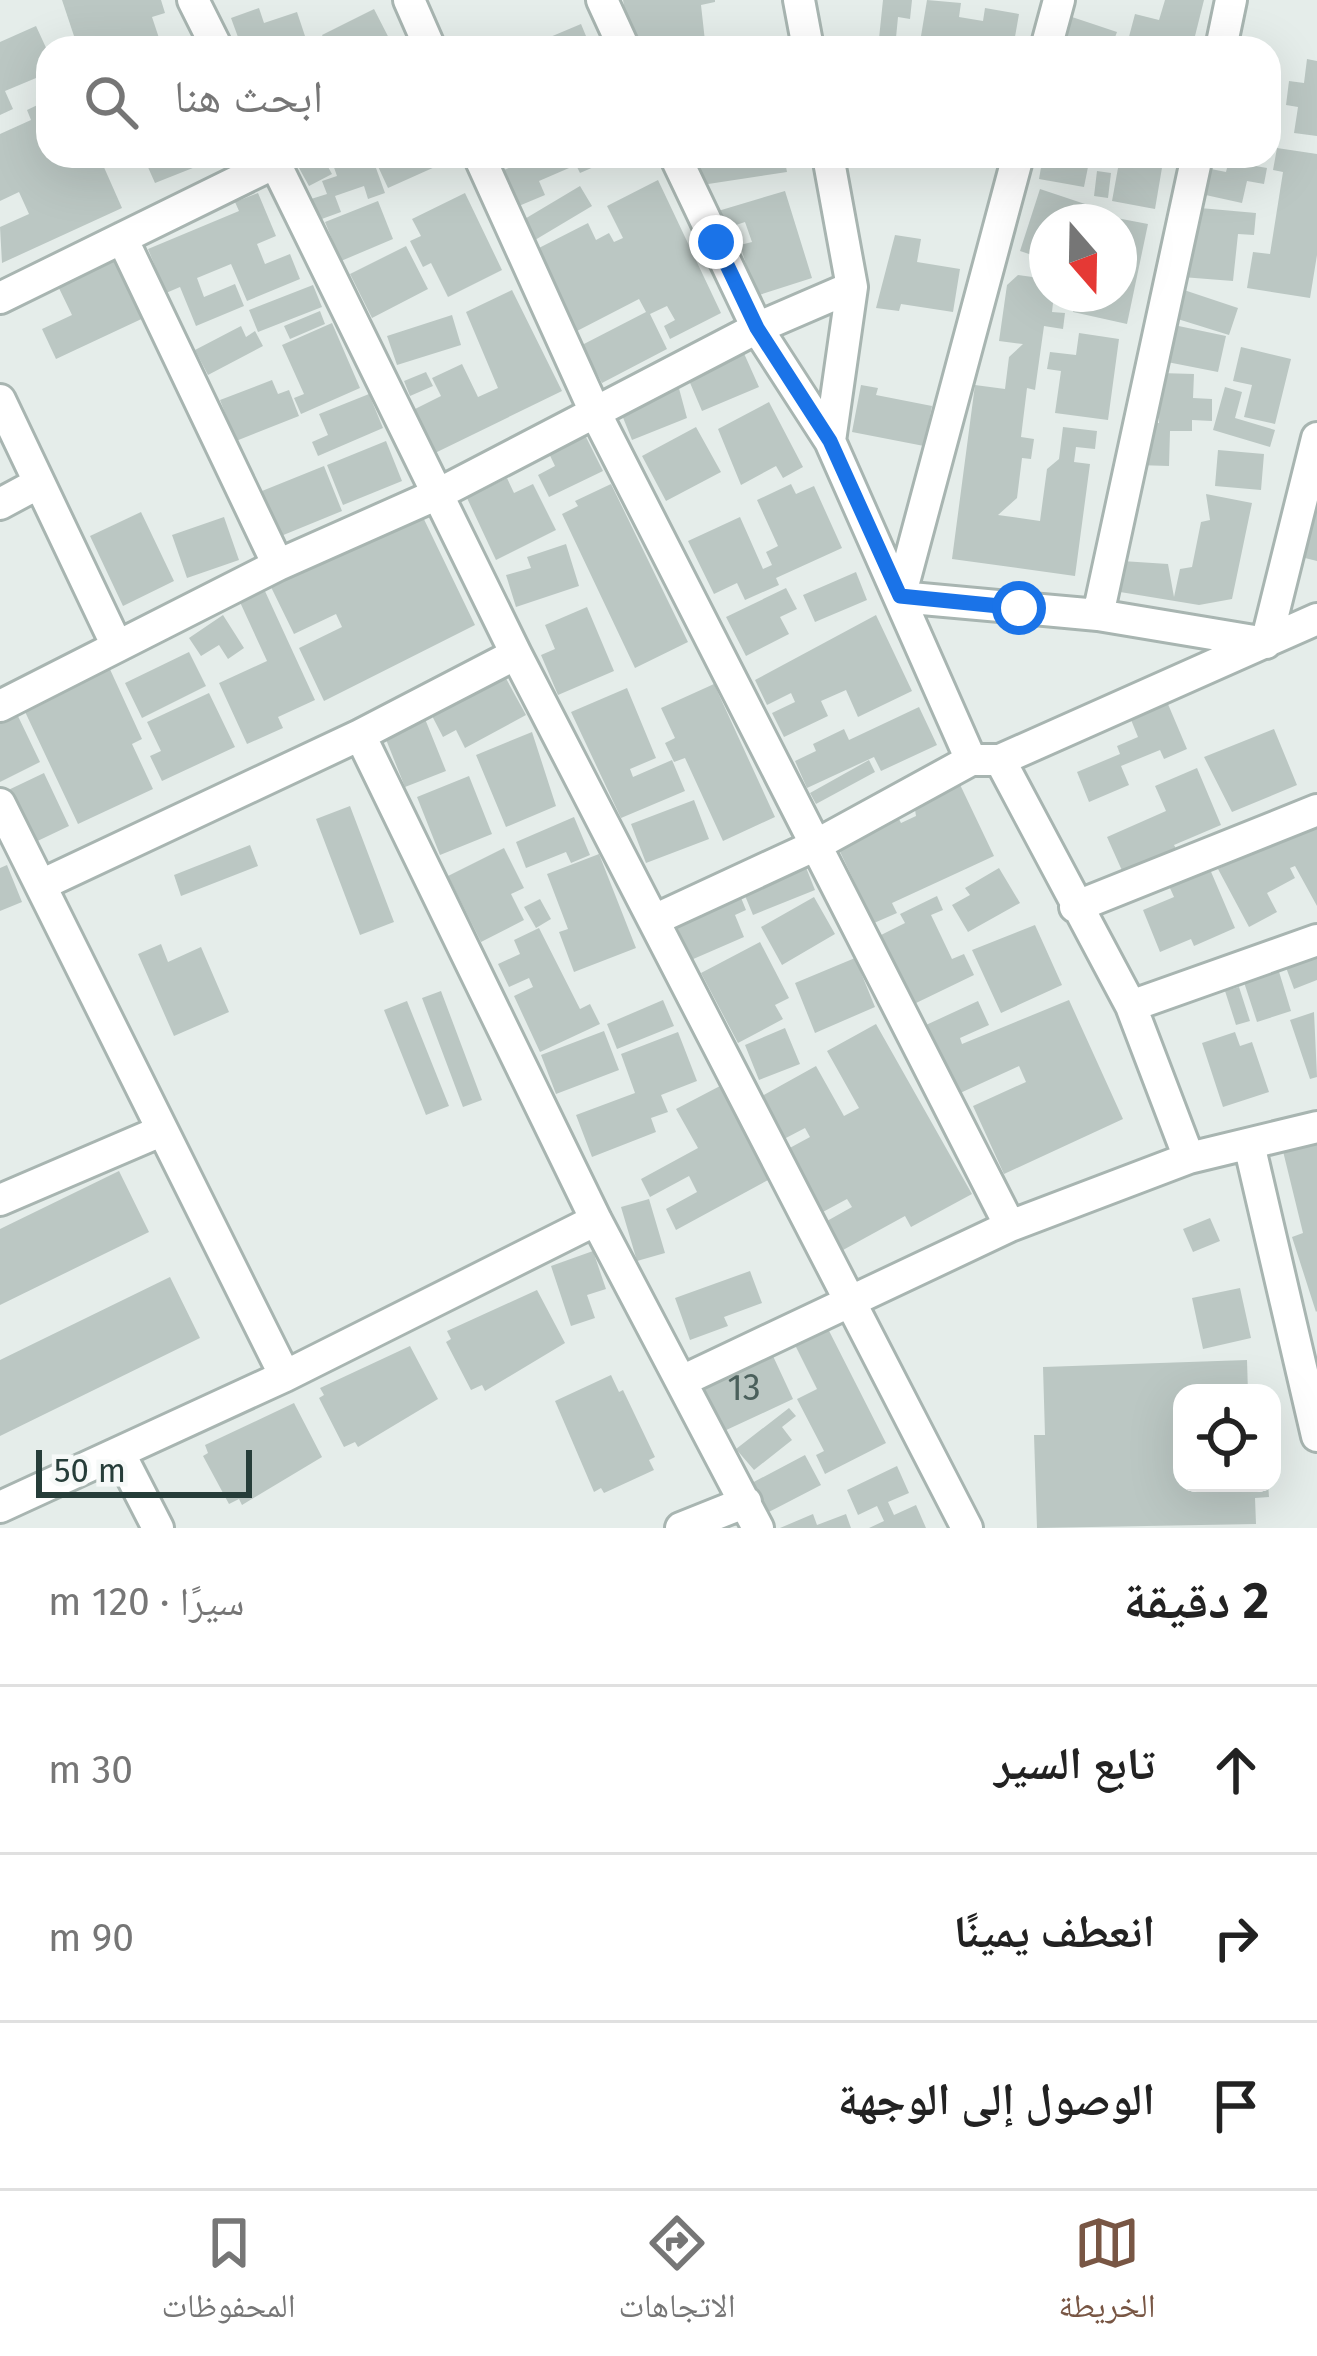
<!DOCTYPE html>
<html lang="ar">
<meta charset="utf-8">
<style>
body{margin:0;font-family:"Fira Sans","Noto Naskh Arabic",sans-serif;background:#f6f6f6;color:#222;direction:rtl}
.controls{position:absolute;right:36px;bottom:36px;display:grid;overflow:hidden;border-radius:24px;box-shadow:0 12px 48px #0002}
.controls button{width:108px;height:108px;display:grid;place-items:center;padding:0;border:0;border-bottom:3px solid #e0e0e0;background:#fff;color:#222;font:60px sans-serif}
.compass{position:absolute;left:1029px;top:204px;width:108px;height:108px;border-radius:50%;background:#fff;box-shadow:0 12px 48px #0002;rotate:160deg}
.scale{position:absolute;left:36px;bottom:30px;width:216px;box-sizing:border-box;padding-left:12px;border:6px solid #263d39;border-top:0;font-size:33px;line-height:42px;white-space:nowrap;color:#263d39;-webkit-text-stroke:9px #f6f9f8;paint-order:stroke}
.stop{position:absolute;width:36px;height:36px;margin:-27px;border:9px solid #1a73e8;border-radius:50%;background:#fff}
.stop.end{background:#1a73e8;border-color:#fff;box-shadow:0 3px 12px #0008}
.list{margin:0;padding:0;list-style:none}
h2{display:flex;justify-content:space-between;align-items:center;height:156px;margin:0;padding:0 48px;font-size:51px}
h2 small{font-size:39px;font-weight:400;color:#767676}
.list li{display:grid;grid-template-columns:78px 1fr auto;gap:36px;align-items:center;box-sizing:border-box;height:168px;padding:0 48px;border-top:3px solid #e0e0e0}
.list b{display:block;font-size:45px;white-space:nowrap}
.list em{font-size:39px;font-style:normal;color:#767676}
.icon{flex:none;width:66px;height:66px;fill:none;stroke:currentColor;stroke-width:2;stroke-linecap:round;stroke-linejoin:round}
.map{position:relative;flex:none;width:1317px;height:1528px;overflow:hidden;direction:ltr}
.search{position:absolute;background:#fff;box-shadow:0 12px 48px #0002;left:36px;right:36px;top:36px;height:132px;display:flex;align-items:center;gap:30px;box-sizing:border-box;padding:0 42px;border-radius:36px;color:#767676;font-size:45px}
.sheet{height:660px;background:#fff}
nav{display:flex;justify-content:space-around;align-items:center;box-sizing:border-box;height:168px;border-top:3px solid #e0e0e0;background:#fff;font-size:33px;color:#767676}
nav a{display:grid;justify-items:center;gap:6px}
nav .on{color:#785644}
.map>svg:first-child{display:block}
.building{fill:#bbc7c3}
.lines{fill:none;stroke-linecap:round;stroke-linejoin:round}
.minor-casing{stroke:#a8b5b1;stroke-width:36}
.minor{stroke:#fff;stroke-width:30}
.route{stroke:#1a73e8;stroke-width:15}
.labels{text-anchor:middle;stroke-width:12;stroke-linejoin:round;paint-order:stroke}
.number-label{font-size:36px;fill:#4b605c}
</style>
<div class="map">
<svg width="1317" height="1528" viewBox="0 0 1317 1528">
<rect width="100%" height="100%" fill="#e5edea"/>
<path class="building" d="M62,0h99l4,13 -13,4 8,24 -21,7h-61z
M623,0h92v2l-14,3 4,36 -22,7h-51z
M883,0h29l-2,19 -12,-2 -3,31h-17z
M927,0l34,3 -2,14 24,4 2,-13 34,6 -6,34h-94z
M1165,0h39l-12,48h-66l9,-34 24,6z
M259,8l5,15 33,-11 12,36h-67l-11,-30z
M374,9l20,39h-65l-7,-13z
M1072,17l45,15 -6,16h-49z
M581,24l10,24h-67z
M36,26l12,26v21l-43,18 8,18 -13,6v-73z
M1307,59l10,2v75l-23,-3 4,-26 -12,-2 3,-24 15,2z
M48,100v56h51l23,52 -120,55 -2,-36 29,-13 -10,-22 -19,9v-67l31,-14 -4,-10z
M1277,148l40,6v101l-7,43 -63,-10 6,-36 17,2 13,-82 -10,-2z
M143,156h80l-68,27z
M299,156h23l10,18 -23,12 -15,-27z
M330,156h24l2,6 16,-5 13,36 -17,6 -4,-13 -29,10 6,16 -22,8 -8,-21 16,-5 -5,-13 15,-5z
M384,156h60l2,6 -58,26 -13,-28z
M538,156h81l-39,17 -4,-8 -37,16 6,14 -31,13 -15,-36z
M690,156h94l3,16 -92,14z
M1043,156h121l-9,53 -43,-8 6,-33 -29,-6 -5,25 -45,-8z
M1199,156l68,12 -3,16 -17,-3 -5,22 -41,-9 5,-26 20,4 2,-8 -27,4z
M1097,171l14,2 -3,25 -14,-2z
M658,180l63,133 -51,26 -6,-13 11,-6 -8,-14 -17,8 17,35 -65,34 -20,-38 64,-33 -7,-13 -62,32 -42,-81 53,-27 8,17 13,-7 5,9 9,-4 -16,-32z
M580,186l12,20 -57,34 -12,-20z
M1040,189l51,17 -5,16h-39v38l-27,-9z
M785,191l27,87 -56,18 -16,-51 12,-3 -7,-20 -21,7 -6,-18z
M258,193l18,43 -19,8 8,20 25,-10 10,25 -53,22 -16,-37 -34,14 7,19 31,-13 9,22 -48,20 -16,-39 -14,6 -18,-44 91,-38 -4,-9z
M465,193l37,77 -54,27 -17,-34 -8,4 -13,-26 11,-5 -9,-17z
M378,201l15,38 -52,22 -16,-39z
M1189,207l67,6 -2,22 -16,-1 -5,47 -51,-4z
M1106,216l42,8 -21,100 -54,-12 4,-18h42v-72h-14z
M895,235l26,4 -4,23 43,7 -7,43 -52,-8 -2,7 -23,-3z
M406,246l22,43 -56,29 -22,-44z
M120,252l30,63 -94,44 -14,-30 30,-14 -16,-33z
M1018,275l29,4v15h7l-2,18 13,1 -2,16 -19,-3 -9,64 -8,-2 -6,49 13,2 -3,20 -9,-1 -5,40 -19,17 42,6 7,-52 12,-10 4,-32 34,4 -2,18 -19,-2 -2,15 16,2 -15,112 -123,-17 23,-174 30,4 4,-32 14,-13 -24,-3 8,-56z
M313,285l9,22 -64,25 -9,-22z
M1178,288l60,20 -9,27 -61,-19z
M512,290l50,101 -127,62 -22,-43 28,-14 -9,-18 30,-14 16,33 20,-9 -32,-76z
M320,311l5,13 -35,15 -6,-13z
M452,315l9,30 -64,20 -10,-29z
M332,323l28,65 -59,26 -7,-16 10,-4 -22,-49z
M1169,324l57,12 -8,36 -56,-11z
M241,326l5,11 9,-6 8,15 -55,29 -13,-25z
M1079,333l40,6 -11,81 -53,-7 6,-42 -14,-2 3,-17 26,3z
M738,340l21,47 -57,24 -20,-47z
M1241,347l50,12 -16,65 -31,-7 8,-32 -19,-4z
M674,370l13,48 -55,22 -18,-45z
M426,372l7,14 -23,10 -6,-15z
M1160,373l34,1 -1,24 19,1v22l-20,-1v11h-22l-1,35 -32,-1 1,-43 21,1z
M272,380l6,14 11,-4 10,26 -63,25 -16,-41z
M861,385l17,3 -2,7 56,11 -8,40 -72,-14z
M1225,387l17,5 -7,26 40,12 -5,17 -57,-17z
M369,394l14,34 -65,28 -6,-14 16,-7 -9,-21z
M769,402l34,65 -20,11 -7,-12 -35,19 -23,-56z
M580,425l23,46 -54,26 -11,-22 17,-9 -11,-23z
M696,427l25,45 -55,29 -24,-45z
M386,441l16,40 -59,24 -16,-40z
M1218,450l46,4 -3,36 -46,-4z
M324,466l18,45 -61,25 -19,-45z
M507,478l7,15 19,-9 23,46 -60,30 -29,-62z
M1317,479v82l-20,-5z
M611,484l77,158 -53,26 -73,-154 16,-8 -3,-5z
M791,484l5,10 18,-8 28,62 -66,30 3,7 -34,15 -8,-17 -23,11 -26,-53 52,-24 23,52 9,-4 -6,-13 12,-6 -21,-46z
M1206,494l46,9 -20,96 -33,6 -85,-14 8,-30 46,3 6,33 6,-28 12,-2 9,-45 9,-2z
M420,511l55,114 -151,76 -25,-53 43,-21 -6,-13 -42,20 -25,-51z
M141,512l33,69 -51,25 -33,-70z
M224,517l15,43 -52,18 -15,-43z
M566,544l13,42 -63,21 -10,-32 25,-7 -4,-11z
M856,572l11,28 -52,22 -12,-27z
M786,588l11,21 -17,8 9,17 -43,22 -20,-39z
M264,589l51,111 -37,17 5,11 -36,16 -28,-61 48,-22 -28,-61z
M587,607l27,64 -56,24 -17,-40 14,-6 -10,-24z
M223,615l21,33 -16,11 -9,-14 -18,11 -12,-18z
M876,615l36,76 -54,26 -12,-27 -25,11 7,15 -44,21 -12,-24 23,-11 -4,-9 -24,12 -12,-25z
M189,652l17,34 -64,32 -17,-35z
M108,665l34,74 -10,5 21,45 -75,35 -59,-125z
M503,673l23,42 -61,33 -9,-18 -13,7 -13,-25z
M714,684l61,133 -52,24 -38,-83 -11,4 -9,-19 10,-5 -14,-30z
M627,688l29,70 -26,11 3,8 39,-17 13,31 -64,27 -50,-106z
M1162,690l25,59 -23,10 -4,-9 -39,16 8,19 -40,17 -12,-30 43,-18 -3,-8 21,-9 -13,-32z
M209,693l26,54 -73,34 -12,-25 11,-5 -14,-29z
M419,704l27,67 -41,16 -22,-55z
M919,707l18,38 -56,26 -7,-14 -67,31 -12,-27 21,-10 -3,-7 31,-15 5,11z
M16,712l24,50 -40,20v-62z
M1274,729l23,56 -65,27 -28,-55z
M532,732l24,74 -50,21 -30,-72z
M869,760l6,12 -59,32 -6,-11z
M1197,768l24,57 -47,20 4,7 -54,23 -17,-38 59,-26 -11,-25z
M954,772l40,84 -102,47 5,10 -23,10 -42,-88 61,-28 8,16 15,-7 -3,-19z
M44,773l25,53 -42,20 -25,-53z
M469,776l23,58 -52,21 -23,-58z
M694,800l15,39 -63,24 -15,-39z
M350,806l44,116 -34,13 -44,-116z
M574,817l16,38 -19,8 -5,-11 -40,16 -10,-26z
M1317,822v84l-22,-40 -5,2 5,10 -28,15 10,19 -28,15 -31,-58z
M250,845l8,21 -77,30 -7,-21z
M504,848l20,40 -13,6 13,26 -43,22 -33,-66z
M599,854l37,94 -62,24 -15,-40 9,-3 -21,-55z
M803,860l12,30 -62,25 -12,-29z
M1206,860l29,68 -41,18 -3,-7 -31,13 -17,-42 31,-13 -9,-20z
M7,865l15,37 -22,9v-43z
M999,868l21,35 -52,29 -16,-27 18,-10 -5,-7z
M735,883l11,27 -11,5 9,22 -53,23 -21,-50z
M937,896l6,14 -12,5 21,44 12,-5 10,21 -60,29 -33,-69 24,-12 -5,-9z
M814,897l21,37 -53,31 -21,-38z
M540,899l11,20 -15,9 -12,-21z
M1035,925l27,60 -61,28 -29,-63z
M539,928l41,81 10,-5 10,20 -60,28 -26,-56 19,-9 -4,-9 -20,9 -11,-23 22,-10 -6,-14z
M1317,940v40l-23,9 -13,-35z
M760,942l29,56 -14,7 8,14 -45,24 -37,-70z
M161,944l7,18 33,-15 28,65 -55,24 -36,-82z
M1273,952l18,59 -34,11 -19,-58z
M855,958l20,49 -60,26 -20,-50z
M1239,987l11,34 -14,4 -11,-34z
M441,991l41,109 -19,7 -41,-109z
M663,1000l11,26 -57,23 -10,-25z
M1069,1000l54,119 -119,55 -31,-68 53,-24 -7,-16 -61,28 -32,-69 52,-24 11,24 -29,13 2,6z
M407,1001l42,105 -23,9 -42,-105z
M1314,1012l3,65 -7,2 -20,-59z
M876,1024l96,170 -61,33 -6,-11 -62,34 -16,-29 25,-14 -5,-8 -26,14 -35,-63 24,-13 -5,-9 -21,11 -24,-42 56,-31 28,50 15,-8 -32,-57z
M785,1028l15,36 -41,16 -14,-35z
M604,1031l15,39 -63,24 -15,-39z
M678,1032l19,49 -36,14 7,17 -17,6 5,14 -64,25 -16,-42 59,-22 -14,-39z
M1235,1032l5,14 12,-4 17,50 -46,15 -21,-64z
M720,1086l50,93 -94,51 -10,-21 31,-17 -8,-16 -39,21 -9,-18 57,-31 -22,-39z
M1317,1136v175l-1,1 -24,-75 11,-4 -21,-86z
M119,1171l30,61 -149,73v-76z
M649,1199l16,54 -28,8 -16,-54z
M1210,1218l10,23 -27,11 -10,-23z
M593,1251l13,38 -19,6 8,23 -24,8 -20,-60z
M750,1271l12,32 -38,14 4,9 -38,14 -15,-42z
M170,1277l30,61 -200,98v-76z
M1240,1288l11,50 -48,11 -11,-51z
M537,1290l28,53 -80,48 -3,-6 -11,5 -25,-48 5,-3 -4,-8z
M824,1321l62,122 -61,31 -9,-19 8,-4 -27,-52 20,-10 -26,-52z
M766,1341l27,58 -71,33 -27,-57z
M410,1346l28,53 -80,48 -3,-5 -11,5 -25,-49 5,-3 -4,-7z
M1247,1360l1,33h-66v90h86l1,14 -14,1 1,26 -219,4 -3,-93h11l-2,-68z
M611,1375l8,17 4,-2 32,67 -6,3 5,10 -50,23 -3,-5 -7,4 -39,-91z
M294,1403l28,54 -80,48 -3,-6 -10,5 -26,-48 5,-3 -3,-8z
M789,1408l7,8 -14,11 10,13 -38,30 -18,-21z
M805,1455l16,30 -56,29 -15,-30z
M897,1466l12,27 -21,9 6,13 22,-10 10,23h-57l15,-7 -7,-15 -19,9 -11,-25z
M813,1514l4,11 29,-11 5,14h-71z"/>
<g class="lines">
<g class="minor-casing">
<path id="minor" d="M193,0l24,48
M409,0l21,48
M602,0l22,48
M799,0l9,48
M1046,48l13,-48
M1221,48l10,-48
M479,156l116,256 415,814
M675,156l82,172 73,113 141,319
M1018,156l-118,441 198,18 168,28 51,-205
M275,163l241,491 451,874
M122,238l156,327
M0,298l275,-135 -4,-7
M0,400l116,244
M830,441l22,-154
M0,504l39,-21
M1098,615l99,-459
M0,706l278,-141 162,-72 317,-165 95,-41 -24,-131
M360,735l156,-81
M1000,760l131,246 58,152
M0,804l285,572
M41,885l319,-150 236,485 162,308
M1075,907l242,-97
M654,920l160,-74 157,-86h29l317,-141
M1131,1006l186,-66
M1249,1144l68,292
M0,1200l161,-69
M684,1380l326,-154 179,-68 128,-31
M120,1454l38,74
M0,1507l285,-131 311,-156
M681,1528l65,-26"/>
</g>
<use href="#minor" class="minor"/>
</g>
<g class="lines">
<path class="route" d="M716,242l41,86 73,113 70,155 119,12"/>
</g>
<g class="labels">
<g class="number-label">
<text x="744" y="1400">13</text>
</g>
</g>
</svg>
<div class="controls">
<button><svg class="icon" aria-label="locate" viewBox="0 0 24 24"><circle cx="12" cy="12" r="6"/><path d="M12 2v4M12 18v4M2 12h4M18 12h4"/></svg></button>
</div>
<svg class="compass" viewBox="-18 -18 36 36"><path d="M0-13l5 13h-10z" fill="#e53935"/><path d="M0 13l5-13h-10z" fill="#767676"/></svg>
<div class="scale">50 m</div>
<div class="stop" style="left:1019px;top:608px"></div>
<div class="stop end" style="left:716px;top:242px"></div>
<div class="search"><svg class="icon" aria-label="search" viewBox="0 0 24 24"><circle cx="10" cy="10" r="6"/><path d="M15 15l6 6"/></svg>ابحث هنا</div>
</div>
<section class="sheet">
<h2>2 دقيقة<small>سيرًا · 120 m</small></h2>
<ul class="list">
<li><svg class="icon" aria-label="ahead" viewBox="0 0 24 24"><path d="M12 20V5M6 11l6-6 6 6"/></svg><div><b>تابع السير</b></div><em>30 m</em></li>
<li><svg class="icon" aria-label="right" viewBox="0 0 24 24"><path d="M7 20v-9h11M14 6l5 5-5 5"/></svg><div><b>انعطف يمينًا</b></div><em>90 m</em></li>
<li><svg class="icon" aria-label="arrive" viewBox="0 0 24 24"><path d="M6 21V4h12l-3 4 3 4H6"/></svg><div><b>الوصول إلى الوجهة</b></div></li>
</ul>
</section>
<nav>
<a class="on"><svg class="icon" aria-label="map" viewBox="0 0 24 24"><path d="M3 6l6-2 6 2 6-2v14l-6 2-6-2-6 2zM9 4v14M15 6v14"/></svg>الخريطة</a>
<a><svg class="icon" aria-label="directions" viewBox="0 0 24 24"><path d="M12 3l9 9-9 9-9-9zM9 14v-3h6M13 9l2 2-2 2"/></svg>الاتجاهات</a>
<a><svg class="icon" aria-label="saved" viewBox="0 0 24 24"><path d="M7 4h10v16l-5-4-5 4z"/></svg>المحفوظات</a>
</nav>
